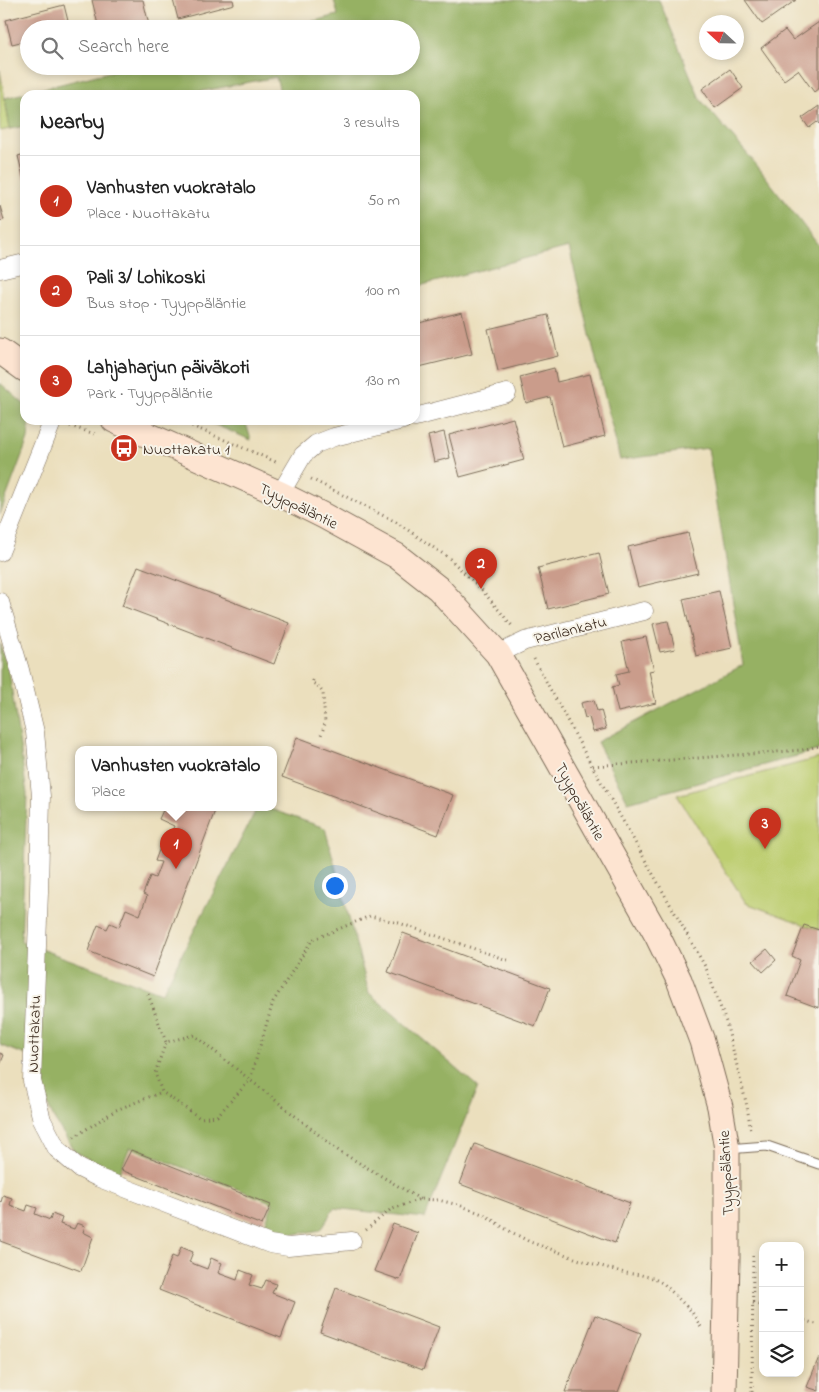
<!DOCTYPE html>
<meta charset="utf-8">
<style>
body{margin:0;font-family:"Indie Flower",sans-serif;background:#f6f6f6;color:#222}
.controls{position:absolute;right:15px;bottom:15px;display:grid;overflow:hidden;border-radius:10px;box-shadow:0 2px 8px #0003}
.controls button{width:45px;height:45px;display:grid;place-items:center;padding:0;border:0;border-bottom:1px solid #e0e0e0;background:#fff;color:#222;font:25px sans-serif}
.compass{position:absolute;left:699px;top:15px;width:45px;height:45px;border-radius:50%;background:#fff;box-shadow:0 2px 8px #0003;rotate:292deg}
.you{position:absolute;left:334px;top:885px;width:18px;height:18px;margin:-12px;border:4px solid #fff;border-radius:50%;background:#1a73e8;box-shadow:0 0 0 8px #1a73e833}
.badge{display:grid;place-items:center;width:32px;height:32px;border-radius:50%;background:#c8321e;color:#fff;font-size:16px;font-weight:700}
.pin{position:absolute;translate:-50% -41px;filter:drop-shadow(0 1px 2px #0008)}
.pin::after{content:'';position:absolute;top:26px;width:18px;height:15px;background:inherit;clip-path:polygon(0 0,100% 0,50% 100%)}
.popup{position:absolute;left:75px;top:746px;width:202px;height:65px;box-sizing:border-box;display:grid;place-content:center;border-radius:10px;background:#fff;filter:drop-shadow(0 1px 4px #0005);font-size:16px;white-space:nowrap;color:#767676}
.popup b{font-size:19px;color:#222}
.popup::after{content:'';position:absolute;left:50%;top:100%;margin-left:-10px;border:10px solid transparent;border-top-color:#fff}
.list{margin:0;padding:0;list-style:none}
h2{display:flex;justify-content:space-between;align-items:center;height:65px;margin:0;padding:0 20px;font-size:21px}
h2 small{font-size:16px;font-weight:400;color:#767676}
.list li{display:grid;grid-template-columns:32px 1fr auto;gap:15px;align-items:center;box-sizing:border-box;height:90px;padding:0 20px;border-top:1px solid #e0e0e0}
.list b{display:block;font-size:19px;white-space:nowrap}
.list p{margin:0;font-size:16px;white-space:nowrap;color:#767676}
.list em{font-size:16px;font-style:normal;color:#767676}
.icon{flex:none;width:28px;height:28px;fill:none;stroke:currentColor;stroke-width:2;stroke-linecap:round;stroke-linejoin:round}
.map{position:relative;flex:none;width:819px;height:1392px;overflow:hidden}
.search{position:absolute;background:#fff;box-shadow:0 2px 8px #0003;left:20px;top:20px;width:400px;height:55px;display:flex;align-items:center;gap:12px;box-sizing:border-box;padding:0 18px;border-radius:28px;color:#767676;font-size:19px}
.panel{position:absolute;background:#fff;box-shadow:0 2px 8px #0003;left:20px;top:90px;width:400px;height:335px;border-radius:15px}
.map>svg:first-child{display:block}
.green{fill:#bdce71;stroke:#7c7c48}
.forest{fill:#96b163;stroke:#686e40}
.building{fill:#ca9c8b}
.lines{fill:none;stroke-linecap:round;stroke-linejoin:round}
.lane-casing{stroke:#796956;stroke-width:11}
.street-casing{stroke:#796956;stroke-width:19}
.secondary-casing{stroke:#796956;stroke-width:27}
.path{stroke:#796956;stroke-width:3;stroke-dasharray:1 4;stroke-linecap:butt}
.lane{stroke:#fff;stroke-width:9}
.street{stroke:#fff;stroke-width:18}
.secondary{stroke:#fde4d1;stroke-width:25}
.labels{text-anchor:middle;stroke-width:4;stroke-linejoin:round;paint-order:stroke}
.poi-label{font-size:16px;fill:#3b2a1e;stroke:#f7f3e8;text-anchor:start}
.street-label{font-size:16px;fill:#3b2a1e;stroke:#f7f3e8}
</style>
<div class="map">
<svg width="819" height="1392" viewBox="0 0 819 1392">
<rect width="100%" height="100%" fill="#f7f3e8"/>
<filter id="ink" filterUnits="userSpaceOnUse"><feTurbulence type="fractalNoise" baseFrequency=".02" numOctaves="2"/><feDisplacementMap in="SourceGraphic" scale="10" xChannelSelector="R" yChannelSelector="G"/><feConvolveMatrix kernelMatrix="1 2 1 2 8 2 1 2 1" color-interpolation-filters="sRGB"/></filter>
<filter id="wash" filterUnits="userSpaceOnUse"><feTurbulence type="fractalNoise" baseFrequency=".0096" numOctaves="4" result="noise"/><feDisplacementMap in="SourceGraphic" scale="20" xChannelSelector="R" yChannelSelector="G"/><feGaussianBlur stdDeviation="1.12" result="paint"/><feColorMatrix in="noise" values="0 0 0 0 0 0 0 0 0 0 0 0 0 0 0 0 0 1.4 0 .05"/><feComposite in="paint" operator="in"/></filter>
<g filter="url(#wash)">
<rect width="100%" height="100%" fill="#ebdfbd"/>
<path class="green" d="M0,70l10,59 -10,2z
M819,758v172l-73,-27 -69,-108z"/>
<path class="forest" d="M334,0h325l41,99 55,64 64,83v504l-191,52 -31,-60 146,-77 -35,-217 -88,12 -51,-213 -154,40v-192h-134l-5,-18 -94,18h-157v31l-15,3 -5,-31 128,-32h278v-37h-129l56,-14z
M0,383l25,22v15h5l-2,19 -28,75z
M204,420h41l6,20z
M0,644l9,27 18,123 -6,148 141,51 95,-185h10l58,20 44,165 109,94 -53,131 -91,-10 -13,22 -45,7 -14,-5 11,-29 -143,-56 -11,26 -17,-7 -27,-14 -21,-33 -14,-32 -1,-27 -39,-15z"/>
<g id="blocks">
<path class="building" d="M92,0h51l6,25 -14,4h-36z
M173,0h60l1,4 -56,15z
M745,0h51l-34,24z
M64,5l6,24h-41v11l-17,4 -6,-24z
M819,22v66l-5,4 -16,-22 -14,10 -23,-32 24,-18 8,10z
M730,69l13,19 -28,20 -13,-19z
M819,106v18l-2,-2 -8,6 -7,-10z
M25,154v26h-1l-6,-24z
M0,206l4,14 -4,1z
M462,312l10,42 -57,14v-44z
M548,315l10,41 -60,15 -10,-42z
M554,368l3,14 33,-8 15,62 -43,11 -12,-50 -24,6 -6,-26z
M513,418l11,42 -64,17 -11,-42z
M444,432l6,26 -16,4 -6,-26z
M688,533l10,40 -60,14 -10,-40z
M599,553l10,41 -61,15 -10,-41z
M138,566l151,57 -15,41 -152,-58z
M719,591l13,57 -36,8 -13,-57z
M668,621l7,28 -15,3 -7,-28z
M646,637l8,33 -5,1 7,32 -38,9 -6,-25 7,-2 -3,-11 13,-3 -7,-29z
M594,700l3,11 4,-1 5,19 -13,3 -4,-15 -4,1 -4,-15z
M297,737l156,58 -15,40 -156,-58z
M164,808h52l-63,169 -65,-26 10,-26 9,4 3,-6 9,4 7,-18 14,6 7,-19 -4,-2 7,-18 5,2 6,-16 -6,-1 7,-19 5,2 7,-18 -15,-7z
M804,925l15,5v78l-32,-12 13,-36 -8,-4z
M403,933l147,55 -15,38 -147,-54z
M767,949l9,11 -13,12 -10,-11z
M0,1053l4,2 -4,10z
M475,1144l155,59 -15,40 -155,-59z
M131,1150l140,55 -9,20 -141,-55z
M3,1195l9,3 -2,7 16,6 2,-6 9,3 -2,6 15,6 2,-6 10,4 -2,6 14,5 3,-6 8,3 -2,6 10,5 -12,34 -81,-30v-40l1,1z
M393,1224l25,9 -18,47 -26,-9z
M181,1247l12,5 -4,10 18,7 4,-11 11,5 -4,10 19,7 3,-10 13,5 -4,10 13,4 4,-9 10,4 -4,9 23,9 -14,36 -122,-48 13,-34 5,2z
M336,1288l103,39 -16,43 -103,-38z
M595,1315l46,18 -23,59h-53z
M819,1357v34l-12,-4z"/>
</g>
</g>
<g filter="url(#ink)">
<use href="#blocks" fill-opacity="0" stroke="#796956" stroke-width="1"/>
<g class="lines">
<g class="lane-casing">
<path id="lane" d="M727,1149l40,-3 52,18"/>
</g>
<g class="street-casing">
<path id="street" d="M0,269l25,-6
M415,417l92,-24
M280,494l23,-39 13,-11 18,-7 69,-17
M0,552l53,-132
M0,602l20,68 15,62 6,64 -2,96 -7,189 10,39 15,29 22,19 20,10 171,66 18,3 64,-6
M498,654l27,-13 119,-30"/>
</g>
<g class="secondary-casing">
<path id="secondary" d="M0,351l25,18
M114,420l166,74 44,22 73,40 42,33 59,65 159,281 22,45 23,61 18,66 7,42v109l-3,134"/>
</g>
<path class="path" d="M178,420l98,42
M70,426l25,8
M311,479l85,43 53,36 32,31 32,38
M534,659l53,98 119,211 20,54 21,84 4,26
M313,680l-1,3 5,2 6,8 2,31 -4,11
M593,766l209,-16 17,-4
M148,994l18,48
M74,1137l42,-27 46,-18
M420,1199l-81,-48 -145,-116 -28,7 -11,31 7,19 38,26 17,-2 33,-36 23,-78 39,-62 58,-24 29,7 111,38
M366,1230l24,-20 30,-11 18,1 21,5 26,10 19,13 26,14 26,9 21,8 48,14 16,2 12,3 11,6 28,28 9,15
M753,1303l10,3
M800,1319l19,6
M752,1392l1,-137"/>
<use href="#lane" class="lane"/>
<use href="#street" class="street"/>
<use href="#secondary" class="secondary"/>
</g>
</g>
<defs>
<g id="bus-disc" transform="scale(1.4375)"><circle r="9.5" fill="#c8321e" stroke="#f7f3e8"/><path d="M-5-6H5V4H4V6H2V4H-2V6H-4V4H-5ZM-3.5-4V0h7V-4ZM-3.5 1.2v1.5H-2V1.2ZM2 1.2v1.5H3.5V1.2Z" fill="#fff"/></g>
</defs>
<g fill-rule="evenodd">
<use href="#bus-disc" x="124" y="448"/>
</g>
<g class="labels">
<g class="poi-label">
<text x="143" y="454">Nuottakatu 1</text>
</g>
<g class="street-label">
<text transform="translate(299 505) rotate(26)" y="6">Tyyppäläntie</text>
<text transform="translate(570 629) rotate(-14)" y="6">Parilankatu</text>
<text transform="translate(581 801) rotate(61)" y="6">Tyyppäläntie</text>
<text transform="translate(33 1034) rotate(-88)" y="6">Nuottakatu</text>
<text transform="translate(725 1173) rotate(-93)" y="6">Tyyppäläntie</text>
</g>
</g>
</svg>
<div class="controls">
<button>+</button>
<button>−</button>
<button><svg class="icon" aria-label="layers" viewBox="0 0 24 24"><path d="M12 4l9 5-9 5-9-5zM3 14l9 5 9-5"/></svg></button>
</div>
<svg class="compass" viewBox="-18 -18 36 36"><path d="M0-13l5 13h-10z" fill="#e53935"/><path d="M0 13l5-13h-10z" fill="#767676"/></svg>
<div class="you"></div>
<div class="pin badge" style="left:176px;top:869px">1</div>
<div class="popup"><b>Vanhusten vuokratalo</b>Place</div>
<div class="pin badge" style="left:481px;top:589px">2</div>
<div class="pin badge" style="left:765px;top:849px">3</div>
<div class="search"><svg class="icon" aria-label="search" viewBox="0 0 24 24"><circle cx="10" cy="10" r="6"/><path d="M15 15l6 6"/></svg>Search here</div>
<section class="panel">
<h2>Nearby<small>3 results</small></h2>
<ul class="list">
<li><span class="badge">1</span><div><b>Vanhusten vuokratalo</b><p>Place · Nuottakatu</p></div><em>50 m</em></li>
<li><span class="badge">2</span><div><b>Pali 3/ Lohikoski</b><p>Bus stop · Tyyppäläntie</p></div><em>100 m</em></li>
<li><span class="badge">3</span><div><b>Lahjaharjun päiväkoti</b><p>Park · Tyyppäläntie</p></div><em>130 m</em></li>
</ul>
</section>
</div>
